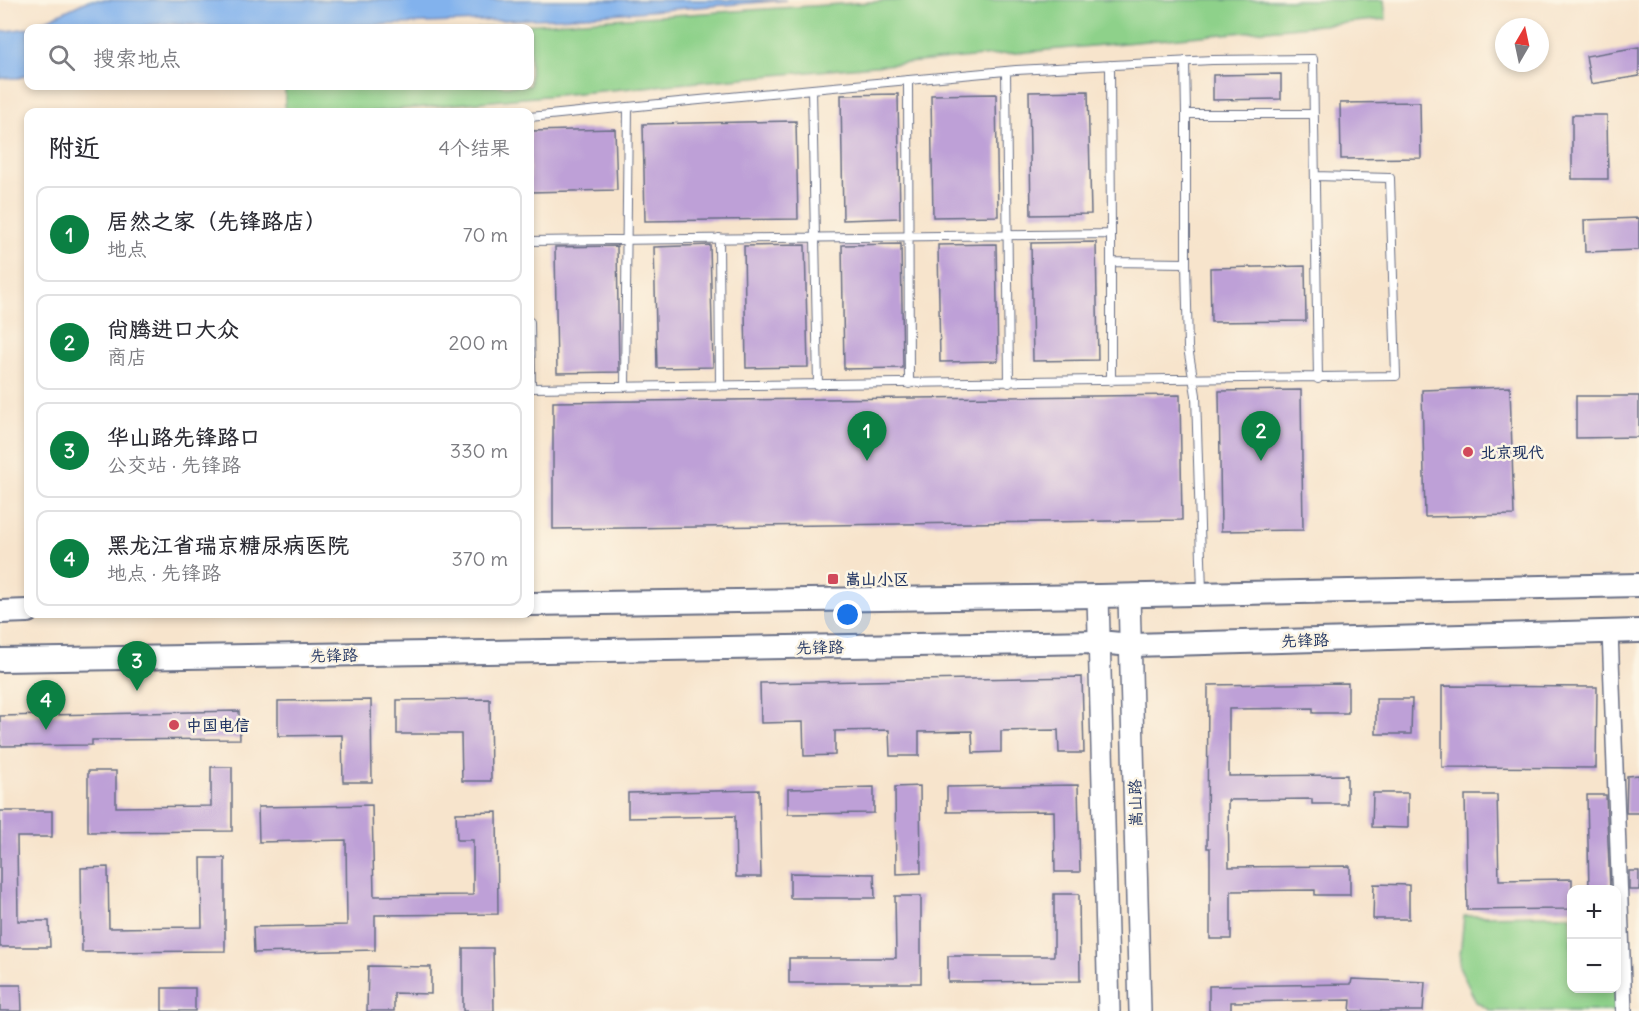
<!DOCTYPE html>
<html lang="zh">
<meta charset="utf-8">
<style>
body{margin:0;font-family:Delius,"LXGW WenKai TC",sans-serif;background:#f2f2f3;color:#2b2b33}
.controls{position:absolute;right:18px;bottom:18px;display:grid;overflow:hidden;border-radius:12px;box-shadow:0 3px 9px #0003}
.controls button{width:54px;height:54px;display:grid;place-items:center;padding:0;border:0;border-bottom:2px solid #e1e1e2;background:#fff;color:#2b2b33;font:30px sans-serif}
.compass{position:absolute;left:1495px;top:18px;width:54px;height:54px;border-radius:50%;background:#fff;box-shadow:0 3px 9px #0003;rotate:9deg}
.you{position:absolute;left:848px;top:615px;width:21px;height:21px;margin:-15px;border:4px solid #fff;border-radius:50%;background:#1a73e8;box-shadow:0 0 0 9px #1a73e833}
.badge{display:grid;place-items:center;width:39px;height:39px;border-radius:50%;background:#0b8043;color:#fff;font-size:20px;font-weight:700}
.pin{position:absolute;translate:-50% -50px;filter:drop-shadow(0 2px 3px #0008)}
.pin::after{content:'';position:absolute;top:32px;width:21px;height:18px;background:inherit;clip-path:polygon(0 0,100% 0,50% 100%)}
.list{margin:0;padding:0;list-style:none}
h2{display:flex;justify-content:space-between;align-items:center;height:78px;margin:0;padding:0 24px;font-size:26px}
h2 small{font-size:20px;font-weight:400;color:#7c7c81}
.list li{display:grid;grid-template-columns:39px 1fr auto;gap:18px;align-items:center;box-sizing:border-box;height:96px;margin:0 12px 12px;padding:0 12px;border:2px solid #e1e1e2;border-radius:12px}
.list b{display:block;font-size:22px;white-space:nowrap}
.list p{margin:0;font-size:20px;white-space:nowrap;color:#7c7c81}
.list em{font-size:20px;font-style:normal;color:#7c7c81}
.icon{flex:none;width:33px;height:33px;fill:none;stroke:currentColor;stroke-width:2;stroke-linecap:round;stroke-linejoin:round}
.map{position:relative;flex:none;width:1639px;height:1011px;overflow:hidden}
.search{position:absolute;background:#fff;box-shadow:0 3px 9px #0003;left:24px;top:24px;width:510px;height:66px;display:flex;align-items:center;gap:15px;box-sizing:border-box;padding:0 21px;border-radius:12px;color:#7c7c81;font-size:22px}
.panel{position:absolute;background:#fff;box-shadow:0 3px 9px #0003;left:24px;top:108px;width:510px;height:510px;border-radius:12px}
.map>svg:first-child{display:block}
.green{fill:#8ed18a;stroke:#548074;stroke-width:1.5}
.water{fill:#82b2ed;stroke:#4e70a6;stroke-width:1.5}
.building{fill:#bea0d7}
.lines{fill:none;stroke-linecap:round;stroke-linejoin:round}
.lane-casing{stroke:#686e84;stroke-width:10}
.street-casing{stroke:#686e84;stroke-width:18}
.secondary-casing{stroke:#686e84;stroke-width:24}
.primary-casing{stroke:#686e84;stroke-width:26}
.lane{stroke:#fff;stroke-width:8}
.street{stroke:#fff;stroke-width:15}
.secondary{stroke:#fff;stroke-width:21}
.primary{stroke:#fff;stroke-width:22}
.poi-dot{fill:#d1495b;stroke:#fcf5e5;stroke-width:2}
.labels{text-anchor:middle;stroke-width:5;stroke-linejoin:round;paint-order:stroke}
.poi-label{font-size:16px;font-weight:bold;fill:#1b2f5e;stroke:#fcf5e5;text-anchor:start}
.street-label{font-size:16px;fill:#1b2f5e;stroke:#fcf5e5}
</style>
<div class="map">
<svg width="1639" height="1011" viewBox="0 0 1639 1011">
<rect width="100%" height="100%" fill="#fcf5e5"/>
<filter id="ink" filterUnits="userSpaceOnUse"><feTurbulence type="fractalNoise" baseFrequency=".0167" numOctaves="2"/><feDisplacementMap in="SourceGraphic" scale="12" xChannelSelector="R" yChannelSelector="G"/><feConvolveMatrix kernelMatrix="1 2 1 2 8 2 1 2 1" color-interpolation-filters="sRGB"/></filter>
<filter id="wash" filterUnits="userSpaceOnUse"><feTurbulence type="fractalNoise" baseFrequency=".008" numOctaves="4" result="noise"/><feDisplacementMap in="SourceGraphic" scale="24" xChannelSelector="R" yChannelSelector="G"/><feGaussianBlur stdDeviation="1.35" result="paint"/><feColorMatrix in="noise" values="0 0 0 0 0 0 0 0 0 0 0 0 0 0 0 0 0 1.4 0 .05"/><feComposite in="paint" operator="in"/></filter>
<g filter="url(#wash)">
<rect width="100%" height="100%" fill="#f7e4cc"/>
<path class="green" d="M903,0h481l2,19 -1014,93h-87v-26h245v-58h-54z
M1571,915l1,73 44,1 1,22h-126l-15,-9 -17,-36 5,-50z"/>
<path class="water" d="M89,0h697l-227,18 -264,10h-61l-65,-4 -20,1 -12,3h-109v47l-10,3h-18v-46l29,-4z"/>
<g id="blocks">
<path class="building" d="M1639,47v29l-48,8 -5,-28z
M1281,74v25l-68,1v-25z
M1088,91l3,123 -60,1 -2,-123z
M898,94l2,124 -57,2 -2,-125z
M996,94l2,122 -65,1 -2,-122z
M1420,102l1,56 -80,1 -1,-56z
M1572,115h35l1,64h-36z
M796,121l2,98 -153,2 -2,-97z
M615,129l2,61 -87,2v-61z
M1639,218v32l-54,2 -1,-32z
M1096,242l2,118 -65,1 -2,-118z
M901,244l2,124 -59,1 -2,-124z
M996,244l2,117 -58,1 -2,-117z
M710,245l3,122 -56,1 -3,-121z
M805,245l3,122 -62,1 -2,-122z
M617,246l2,126 -62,1 -2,-126z
M1305,266l1,55 -95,1 -1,-54z
M1510,387l4,128 -89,2 -3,-127z
M1301,390l2,140 -82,1 -2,-140z
M1180,395l2,125 -629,9v-127z
M1576,396h63v41l-63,1z
M1082,677l2,76h-25l-1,-23 -57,1v21l-28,1 -1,-22 -53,1v24h-29l-1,-26 -54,1v24l-31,1 -1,-34 -42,1 -1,-40z
M1348,683v30h-35v-5l-84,1v67l118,-1v29h-35v-5l-84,1 1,67 121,-1v29h-35v-5l-84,1v48h-21v-91h-3l1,-163z
M1442,686l155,1 -1,81 -154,-1z
M490,699l1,82h-29l-1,-47h-64v-34z
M1376,699h36l-1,35h-35z
M371,700l1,82h-29l-1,-47 -64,1v-35z
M239,711l1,28 -148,1v5l-92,1v-30z
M211,767h21v64l-144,1v-61h28v36l95,-1z
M1639,775v38h-13l1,-37z
M1078,785l2,87h-25l-1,-61 -107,1v-25z
M920,786l1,87 -25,1 -1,-87z
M874,787v26l-86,1v-25z
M759,790l2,87h-25l-1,-61 -107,2v-25z
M1373,793h35v35l-36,-1z
M1465,795h32l2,85 73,-1v30l-105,1z
M1587,795h19l4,95h-21z
M372,805l2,91 99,-1v-55h-16l-1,-27 41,-1 1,102 -123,1v35l-121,3 -1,-26 94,-2 -1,-85 -87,2 -1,-35z
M0,811h52v26h-35l1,84h31l1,26h-50z
M201,858h24v93l-143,1 -1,-84 27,-1 1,61 93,-1z
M1629,871h10v19h-10z
M790,873l84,1 1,24h-85z
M1374,884l35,1v34h-36z
M1054,894h25l1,87 -132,1v-26h106z
M895,896h26v87h-132v-25h107z
M463,948h30l1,63h-31z
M368,966l63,1v27l-37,-1v18h-27z
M1352,979l73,3 -2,29h-73l1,-11 -120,2v9h-22v-25l142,-2z
M0,985h21l1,26h-22z
M162,988h33v23h-33z"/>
</g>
</g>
<g filter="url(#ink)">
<use href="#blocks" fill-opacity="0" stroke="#686e84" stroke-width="1.5"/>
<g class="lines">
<g class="lane-casing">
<path id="lane" d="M1185,61l1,53
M1110,65l1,169
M1006,71l3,312
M908,80l1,304
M628,107l184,-18
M530,117l98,-10 -3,280
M719,238l1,148
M530,241l581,-7v28l75,1 2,85 8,47 6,197
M1186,263v-149h128
M530,322l1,66
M1111,381v-119
M818,385l-6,-296 204,-19 196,-10 101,-1 5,320
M530,388l866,-12 -6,-198 -75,-2"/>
</g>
<g class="street-casing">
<path id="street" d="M1610,631l14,380"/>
</g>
<g class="secondary-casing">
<path id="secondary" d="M1098,596l11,415
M1129,596l11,415"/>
</g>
<g class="primary-casing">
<path id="primary" d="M530,604l568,-8 541,-11
M0,612l28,-1
M0,660l1098,-18 34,3 507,-14"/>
</g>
<use href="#lane" class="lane"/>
<use href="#street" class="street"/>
<use href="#secondary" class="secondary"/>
<use href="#primary" class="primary"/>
</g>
</g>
<g class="poi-dot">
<circle cx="1468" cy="452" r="6"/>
<rect x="827" y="573" width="12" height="12" rx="3"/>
<circle cx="174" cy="725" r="6"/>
</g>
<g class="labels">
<g class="poi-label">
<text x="1480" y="458">北京现代</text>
<text x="845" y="585">嵩山小区</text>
<text x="186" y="731">中国电信</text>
</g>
<g class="street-label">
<text transform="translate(1305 640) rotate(-2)" y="6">先锋路</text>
<text transform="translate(820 647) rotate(-1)" y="6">先锋路</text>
<text transform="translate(334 655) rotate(-1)" y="6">先锋路</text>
<text transform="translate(1135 803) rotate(-91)" y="6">嵩山路</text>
</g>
</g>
</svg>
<div class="controls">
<button>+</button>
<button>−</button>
</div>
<svg class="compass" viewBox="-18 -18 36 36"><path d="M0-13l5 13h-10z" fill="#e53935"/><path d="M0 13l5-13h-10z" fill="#7c7c81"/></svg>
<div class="you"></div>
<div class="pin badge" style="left:867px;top:461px">1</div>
<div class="pin badge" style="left:1261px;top:461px">2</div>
<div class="pin badge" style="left:137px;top:691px">3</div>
<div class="pin badge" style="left:46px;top:730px">4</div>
<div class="search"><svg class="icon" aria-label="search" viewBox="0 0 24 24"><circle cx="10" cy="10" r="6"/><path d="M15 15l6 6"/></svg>搜索地点</div>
<section class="panel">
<h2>附近<small>4个结果</small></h2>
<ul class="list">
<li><span class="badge">1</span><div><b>居然之家（先锋路店）</b><p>地点</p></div><em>70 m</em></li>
<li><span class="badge">2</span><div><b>尚腾进口大众</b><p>商店</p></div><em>200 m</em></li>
<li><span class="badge">3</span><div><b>华山路先锋路口</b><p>公交站 · 先锋路</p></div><em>330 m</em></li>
<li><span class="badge">4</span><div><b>黑龙江省瑞京糖尿病医院</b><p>地点 · 先锋路</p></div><em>370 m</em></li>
</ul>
</section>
</div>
